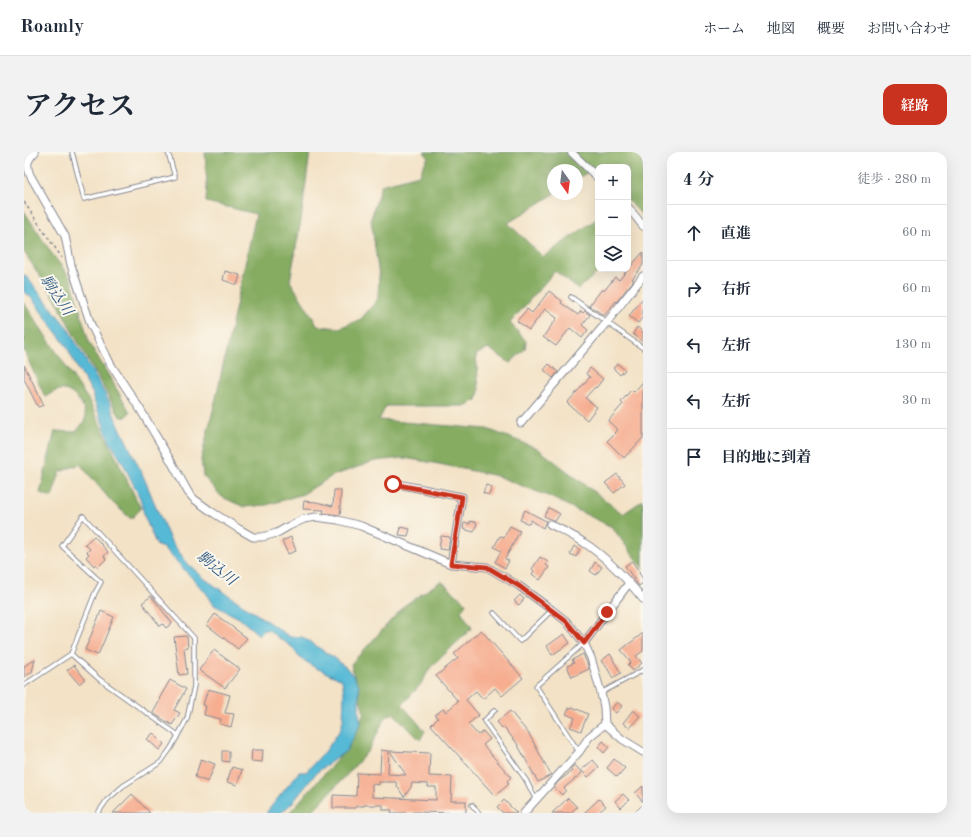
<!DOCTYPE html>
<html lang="ja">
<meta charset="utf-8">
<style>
body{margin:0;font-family:"Old Standard TT","Noto Serif JP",serif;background:#f2f2f3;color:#1f2937}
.controls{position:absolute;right:12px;top:12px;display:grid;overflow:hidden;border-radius:8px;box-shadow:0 4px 16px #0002}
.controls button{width:36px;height:36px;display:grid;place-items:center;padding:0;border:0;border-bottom:1px solid #e0e1e3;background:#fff;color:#1f2937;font:20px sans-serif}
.compass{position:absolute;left:523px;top:12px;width:36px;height:36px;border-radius:50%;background:#fff;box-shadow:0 4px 16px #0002;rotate:166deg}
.stop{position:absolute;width:12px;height:12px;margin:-9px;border:3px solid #c8321e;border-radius:50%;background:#fff}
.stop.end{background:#c8321e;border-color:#fff;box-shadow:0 1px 4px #0008}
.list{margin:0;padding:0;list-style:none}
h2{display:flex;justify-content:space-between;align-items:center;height:52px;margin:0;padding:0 16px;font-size:17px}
h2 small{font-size:13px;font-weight:400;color:#747a83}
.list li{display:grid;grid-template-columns:26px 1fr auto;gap:12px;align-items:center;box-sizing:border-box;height:56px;padding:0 16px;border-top:1px solid #e0e1e3}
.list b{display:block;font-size:15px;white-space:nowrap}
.list em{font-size:13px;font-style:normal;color:#747a83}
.icon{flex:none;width:22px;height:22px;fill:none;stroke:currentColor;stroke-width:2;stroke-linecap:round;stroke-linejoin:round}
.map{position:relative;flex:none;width:619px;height:661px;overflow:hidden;border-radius:12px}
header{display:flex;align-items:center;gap:24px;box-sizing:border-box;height:56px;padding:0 20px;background:#fff;border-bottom:1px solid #e0e1e3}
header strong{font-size:19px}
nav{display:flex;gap:22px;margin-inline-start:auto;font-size:14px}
.intro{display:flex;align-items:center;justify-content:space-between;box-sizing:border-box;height:96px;padding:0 24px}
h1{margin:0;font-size:28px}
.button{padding:10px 18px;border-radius:12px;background:#c8321e;color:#fff;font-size:14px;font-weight:700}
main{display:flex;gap:24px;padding:0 24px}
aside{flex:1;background:#fff;border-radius:12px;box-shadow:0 4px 16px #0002}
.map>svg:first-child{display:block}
.forest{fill:#86ac62;stroke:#506e60}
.water{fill:#56b9d5;stroke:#38749a}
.building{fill:#f6ad90;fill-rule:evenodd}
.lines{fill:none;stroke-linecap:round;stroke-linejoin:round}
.lane-casing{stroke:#878892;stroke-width:5.5}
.street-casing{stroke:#878892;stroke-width:9}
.path{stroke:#878892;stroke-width:1.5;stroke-dasharray:3 3;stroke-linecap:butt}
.lane{stroke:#fff;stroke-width:3.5}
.street{stroke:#fff;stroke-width:7}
.route{stroke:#c8321e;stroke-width:5}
.labels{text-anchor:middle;stroke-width:4;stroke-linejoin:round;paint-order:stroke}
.water-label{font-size:15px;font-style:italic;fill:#2d5882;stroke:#fbf7ec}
</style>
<header>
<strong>Roamly</strong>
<nav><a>ホーム</a><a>地図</a><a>概要</a><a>お問い合わせ</a></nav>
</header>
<div class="intro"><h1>アクセス</h1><a class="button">経路</a></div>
<main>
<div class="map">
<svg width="619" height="661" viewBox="0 0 619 661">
<rect width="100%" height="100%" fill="#fbf7ec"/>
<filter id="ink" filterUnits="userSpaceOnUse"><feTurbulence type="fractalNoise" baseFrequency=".025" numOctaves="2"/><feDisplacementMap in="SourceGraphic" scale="8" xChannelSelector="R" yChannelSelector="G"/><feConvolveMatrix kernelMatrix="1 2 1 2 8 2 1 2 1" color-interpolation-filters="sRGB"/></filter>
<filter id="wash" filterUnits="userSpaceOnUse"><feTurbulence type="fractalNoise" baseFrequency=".012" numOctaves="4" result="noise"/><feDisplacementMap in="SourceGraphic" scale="16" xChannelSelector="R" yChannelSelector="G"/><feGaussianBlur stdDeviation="0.9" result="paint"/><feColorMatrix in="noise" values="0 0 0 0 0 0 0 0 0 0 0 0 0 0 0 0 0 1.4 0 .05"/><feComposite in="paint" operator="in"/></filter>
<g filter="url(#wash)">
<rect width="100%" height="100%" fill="#f3e2c6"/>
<path class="forest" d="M181,0h105l-9,68 -11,61 28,45 21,2 22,-9 17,-20 1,-23 -8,-57 10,-34 38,-10 9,-18 -4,-5h219v64l-15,-16v-33h-30v2l-2,-2 -19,12v-9h-24l1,24 -46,29 35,34 55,-39v51h4l-24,20 -23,-18 -45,52 16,18 -1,8 -15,14 -22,-15 -12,7 3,36 -2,9 -13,6h-78l-7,14 108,9 50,19 86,66 20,-14v69l-31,-42 -64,-31 -51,-20 -63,-13 -30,-5 -29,3 -43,15 -29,18 -36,11 -23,2 -22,-10 -19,-21 -2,-17 14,-57 41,-188 -50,-12 1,-16z
M0,59l26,40 21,28 18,63 41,70 -4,5h-6l-47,-84 -15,-30 -34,-51z
M0,151l65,98 52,108 -10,10 -20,-18 -31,-37 -20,8 -8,25 -12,-4 15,-62 20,1c3,-3 8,-8 10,-12 3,-12 -13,-33 -26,-30 -5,1 -10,5 -14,7l-21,-46z
M417,429l25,22 -5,8 11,17 -42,40 -9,16 -19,21 23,26 -5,9 -27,-27 -7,4 -18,34 -24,27 -34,35h-21l54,-60 21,-40 -13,-49 54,-59z"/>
<path class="water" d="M0,122l43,53 42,74 5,14 30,63 26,62 18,24 17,15 85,58h12l34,22 14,12 9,14v29l2,9 -15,28 -29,21 -24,30 -12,11h-15l33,-41h7l21,-23 13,-19 3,-9 1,-28 -2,-13 -28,-13 -15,-10 -7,-10 -16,-11 -7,-6h-6l-4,5 -20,-17 -25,-13 -7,-11 -43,-46 -7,-2 -12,-28 -5,-20 -17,-35 -13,-21 -17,-44v-4l-14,-23 -12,-24 -37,-51 -6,-4z"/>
<g id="blocks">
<path class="building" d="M619,100v13l-11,14 2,1 -16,20 -1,2 -1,-1 -12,15 -9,-7h-1l-5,-3 13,-17 2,2 11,-14 4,3z
M201,119l15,4 -3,10 -14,-5z
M525,139l13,10 -1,2 17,12 3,-4 2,2 2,-2 5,4 -8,10 6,5 -6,8 -12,-10 -14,18 -13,-9 14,-19 -12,-9 -16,21 -12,-9 10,-12 5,4z
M619,146v19l-5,6 -9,-7z
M613,175l6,5v10l-10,-8z
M525,212l9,8 -5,6 -9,-8z
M594,212l7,6 -5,5 -7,-7z
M0,213l20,40 -6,2 -14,-28z
M566,216l13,11 -7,9 -1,-1 -10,11 12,9 -10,13 -20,-17 23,-26 -4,-3z
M619,230v56l-19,20 -17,-17 11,-11 -10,-9 15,-17 -2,-2 10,-12 3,2z
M593,322l8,10 -11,9 -9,-10z
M462,333l6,2 -3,8 -6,-2z
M310,338h7l-1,18h1l-1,7 -17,-2 1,-3 -21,-1 1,-8 12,1 17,4z
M525,356l11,6 -5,7 -11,-5z
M501,358l21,11 -3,7 -12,-8 -2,4 -9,-4z
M446,369l7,2 -3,9 -11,-3 1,-6 6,1z
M486,374l10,5 -15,28 4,2 -4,7 -10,-6 6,-11 -7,-4 6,-11 4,1z
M377,375l9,2 -2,7 -9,-1z
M70,384l14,16 -4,4 2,3 -8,8 -2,-3 -2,2 -8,-9 3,-3 -2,-2 3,-3 -5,-5z
M417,384l9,1 -2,13 -9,-1z
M267,385l5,14 -8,3 -6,-13z
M550,394l6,3 -4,8 -6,-3z
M516,405l8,5 -2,3 3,2 -9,13 -8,-6 2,-3 -2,-2z
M608,409l8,12h-1l4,6v4l-4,3 -14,-20z
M571,410l7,5 -6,8 -6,-4z
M496,443l4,4 -5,6 -5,-4z
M127,444l21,27 -6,5 -3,-4 -3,2 -18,-23z
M77,459l13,6 -16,38 -13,-5z
M191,462l32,24 -9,11 -31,-24z
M457,478l42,48 -21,18 -7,-8 -12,11 -7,-8 -10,9 13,15 -11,9 10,11 5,-4 7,8 -7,6 28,32 -4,4 2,3 -14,12 -64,-71 7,-7 -3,-3 8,-6 3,3 12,-11 -22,-25 22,-18 -4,-4z
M619,481v18l-7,5 6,7 -9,8 -5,-6 3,-3 -10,-12z
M540,482l6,9 -18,12 -5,-9z
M163,484l1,11 -4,1 3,26 -8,1 -5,-38z
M190,498l26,19 -15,19 -26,-18z
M559,502l4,9 2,6 -17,8 -5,-11 7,-3 -2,-3z
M586,502l4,6h-1l8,13 -8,5 -7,-12h-1l-4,-5z
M11,507l-3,13 -8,5v-11z
M50,513l11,14 -6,5 -12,-14z
M146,528l16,9 -12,21 6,3 -8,12 -19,-12 7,-13 -1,-1z
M184,537l22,6 -5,18 9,1 -3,13 -11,-3 1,-5 -17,-4 2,-9 -3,-1z
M593,550l5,4 -6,7 -5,-4z
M548,555l16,7 -7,17 -11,-4 5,-9 -9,-4 3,-6h2z
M609,558l7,6 -11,12 -6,-5z
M486,559l19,23 22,41 -13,7 -23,-42h-1l-10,-13 -2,1 -5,-6z
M129,581l11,11 -5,6 -12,-11z
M579,589l6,6 -5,6 -6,-6z
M228,598h11l-1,12 -11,-1z
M357,598l8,1 -1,23 18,1 -16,-24 40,2 -1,23 23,1 -1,24h15v12l-53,-1v1h-22l1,-3h-9v-5h-19v1h-8v2h-23v-13l23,1 1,-23 23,1zM355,630h17l1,4 7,11 7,-10 1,-4 16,1v3h8v13l-64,-3v-13l7,1z
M198,599h7v11l-7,-1z
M177,607l14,5 -7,18 -13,-5z
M590,607l11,9 -8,9 -10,-9z
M569,608l6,7 -11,10 -7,-7z
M551,613l7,8 -18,15 2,2 -4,5 -8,-8 5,-6 13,-10 -2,-2z
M208,615l10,3 -5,15 -10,-3z
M619,634v16l-8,-9z
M108,642l18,19h-37z
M599,642l6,6 -8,8 -6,-7z
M544,646l9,9 -7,6h-18z
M575,647l7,7 -8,7h-14z
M480,648l13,13h-14l-6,-6z"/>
</g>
</g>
<g filter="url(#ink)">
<use href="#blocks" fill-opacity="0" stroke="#878892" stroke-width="1"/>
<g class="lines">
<g class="lane-casing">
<path id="lane" d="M48,0l12,47 91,-22 -7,-25
M547,145l72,51
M470,461l26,28 32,-31
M0,533l47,-31
M577,541l42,-23
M471,558l-11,11 42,59 10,20
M555,600l-43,-66 48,-43
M448,653l7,8
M74,661l9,-13 16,-14 38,-24 10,-14 16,-29 7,-33v-48l-111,-122 -21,30 39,36 -6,11 -24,61 28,25 79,56
M614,661l5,-5"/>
</g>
<g class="street-casing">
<path id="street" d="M11,0c-8,8 -9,13 -5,23l35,61 6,29 20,60 20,40 29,44 32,54 16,29 6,7 18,13 27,17 14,8h9l15,-4 12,-7 15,-7 12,-2 22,3 23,6 90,38 36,3 32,19 33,24 14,11 18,22 7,15 10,35 3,14 1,17 17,15 21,13
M547,0l27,26
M604,55l15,19
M497,271l86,-101 36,-46
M369,331l69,14 -11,67
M526,372c11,6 23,11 33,18 22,14 43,36 60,57
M560,491l45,-60
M500,661l55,-61 10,-15 16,-13"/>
</g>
<path class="path" d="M0,50l38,56"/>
<use href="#lane" class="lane"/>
<use href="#street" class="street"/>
</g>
</g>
<g class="lines" filter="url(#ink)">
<path class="route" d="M369,332l69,13 -11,67 36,3 32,19 47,35 18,22 23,-31"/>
</g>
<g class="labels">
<g class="water-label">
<text transform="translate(33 143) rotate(56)" y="5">駒込川</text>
<text transform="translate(193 416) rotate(38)" y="5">駒込川</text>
</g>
</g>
</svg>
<div class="controls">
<button>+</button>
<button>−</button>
<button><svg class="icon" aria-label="layers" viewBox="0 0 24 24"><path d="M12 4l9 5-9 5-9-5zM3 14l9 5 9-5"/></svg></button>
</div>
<svg class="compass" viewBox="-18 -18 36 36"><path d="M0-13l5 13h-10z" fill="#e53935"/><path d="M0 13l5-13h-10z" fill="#747a83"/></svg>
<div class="stop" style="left:369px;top:332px"></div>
<div class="stop end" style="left:583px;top:460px"></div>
</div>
<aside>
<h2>4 分<small>徒歩 · 280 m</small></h2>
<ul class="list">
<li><svg class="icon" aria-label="ahead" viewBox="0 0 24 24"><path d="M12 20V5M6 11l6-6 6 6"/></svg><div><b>直進</b></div><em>60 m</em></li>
<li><svg class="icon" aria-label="right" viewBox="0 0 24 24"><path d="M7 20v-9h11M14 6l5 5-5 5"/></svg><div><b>右折</b></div><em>60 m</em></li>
<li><svg class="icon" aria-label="left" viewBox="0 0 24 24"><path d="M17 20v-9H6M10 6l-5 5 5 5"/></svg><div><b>左折</b></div><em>130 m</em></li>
<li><svg class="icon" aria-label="left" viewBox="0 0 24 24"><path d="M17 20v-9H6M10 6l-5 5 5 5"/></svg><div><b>左折</b></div><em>30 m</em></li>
<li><svg class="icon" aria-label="arrive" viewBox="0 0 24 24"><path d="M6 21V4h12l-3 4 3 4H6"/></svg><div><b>目的地に到着</b></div></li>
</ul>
</aside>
</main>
